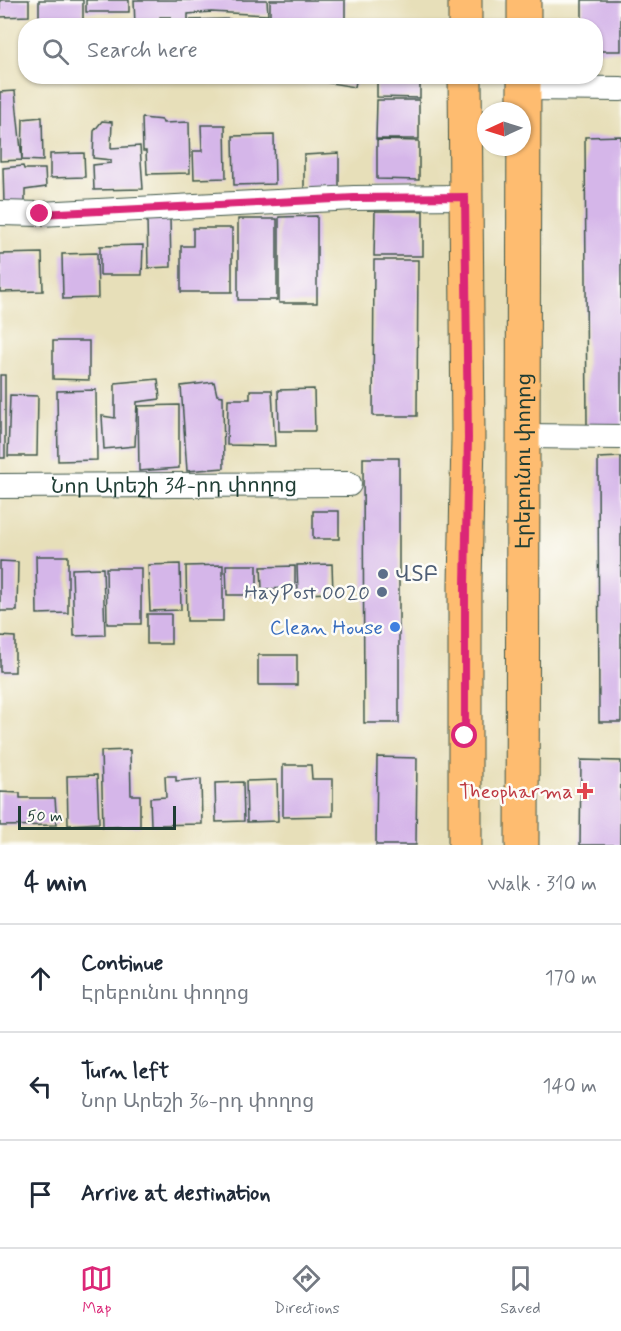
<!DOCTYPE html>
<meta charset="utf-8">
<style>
body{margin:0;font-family:Mynerve,"Noto Sans Armenian",sans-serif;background:#f6f6f7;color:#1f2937}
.compass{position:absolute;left:477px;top:102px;width:54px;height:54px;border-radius:50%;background:#fff;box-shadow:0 2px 4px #0004;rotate:266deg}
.scale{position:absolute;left:18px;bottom:15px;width:158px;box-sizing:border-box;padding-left:6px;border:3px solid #1f3d34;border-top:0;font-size:16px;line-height:21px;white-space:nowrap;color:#1f3d34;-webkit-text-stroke:4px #fdfcf7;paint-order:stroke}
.stop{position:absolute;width:18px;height:18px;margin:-14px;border:4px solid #db2777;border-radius:50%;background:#fff}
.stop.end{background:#db2777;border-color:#fff;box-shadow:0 2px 6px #0008}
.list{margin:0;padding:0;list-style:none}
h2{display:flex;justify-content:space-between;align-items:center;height:78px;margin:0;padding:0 24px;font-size:26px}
h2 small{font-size:20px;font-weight:400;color:#747a83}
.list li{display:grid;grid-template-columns:39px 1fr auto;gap:18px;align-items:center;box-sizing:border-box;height:108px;padding:0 24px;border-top:2px solid #e0e1e3}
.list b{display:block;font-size:22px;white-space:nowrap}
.list p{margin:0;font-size:20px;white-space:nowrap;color:#747a83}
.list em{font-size:20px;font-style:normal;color:#747a83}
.icon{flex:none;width:33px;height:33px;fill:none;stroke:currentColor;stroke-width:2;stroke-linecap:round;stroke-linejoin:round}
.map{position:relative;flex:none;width:621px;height:845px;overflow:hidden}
.search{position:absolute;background:#fff;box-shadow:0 2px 4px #0004;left:18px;right:18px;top:18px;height:66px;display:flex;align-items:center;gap:15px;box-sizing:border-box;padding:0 21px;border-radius:24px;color:#747a83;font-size:22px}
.sheet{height:402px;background:#fff}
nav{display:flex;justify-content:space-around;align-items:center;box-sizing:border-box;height:84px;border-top:2px solid #e0e1e3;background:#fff;font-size:16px;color:#747a83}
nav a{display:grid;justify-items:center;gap:3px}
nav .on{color:#db2777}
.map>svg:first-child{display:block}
.building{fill:#d5b6e9}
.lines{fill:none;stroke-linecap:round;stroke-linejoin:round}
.minor-casing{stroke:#3d5548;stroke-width:26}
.primary-casing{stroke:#3d5548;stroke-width:35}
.minor{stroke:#fff;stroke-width:24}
.primary{stroke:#febc70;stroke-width:33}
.route{stroke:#db2777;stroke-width:8}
.service-dot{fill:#5c6f8a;stroke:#fdfcf7;stroke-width:2}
.shop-dot{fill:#3f7fe0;stroke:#fdfcf7;stroke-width:2}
.health-dot{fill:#e0444e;stroke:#fdfcf7;stroke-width:2}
.labels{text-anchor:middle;stroke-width:5;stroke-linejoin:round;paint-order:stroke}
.street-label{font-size:21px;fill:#1f3d34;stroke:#fdfcf7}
.service-label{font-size:21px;fill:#4e5e75;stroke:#fdfcf7;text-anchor:start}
.shop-label{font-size:21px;fill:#366cbe;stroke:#fdfcf7;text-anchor:end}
.health-label{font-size:21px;fill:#be3a42;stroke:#fdfcf7;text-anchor:end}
</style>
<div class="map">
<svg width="621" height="845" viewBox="0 0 621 845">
<rect width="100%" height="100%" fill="#fdfcf7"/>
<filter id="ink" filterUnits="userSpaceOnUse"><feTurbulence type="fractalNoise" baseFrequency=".0167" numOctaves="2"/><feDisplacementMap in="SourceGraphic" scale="12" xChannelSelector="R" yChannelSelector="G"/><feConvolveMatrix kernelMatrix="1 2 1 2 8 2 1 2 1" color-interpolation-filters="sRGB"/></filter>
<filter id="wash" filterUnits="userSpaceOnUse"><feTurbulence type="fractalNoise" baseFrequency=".008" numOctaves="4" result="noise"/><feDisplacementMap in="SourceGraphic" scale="24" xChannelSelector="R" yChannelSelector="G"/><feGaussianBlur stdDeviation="1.35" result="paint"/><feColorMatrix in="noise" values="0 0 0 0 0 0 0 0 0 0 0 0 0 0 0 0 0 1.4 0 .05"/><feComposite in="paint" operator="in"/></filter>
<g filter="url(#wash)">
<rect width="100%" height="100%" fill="#e7dfb9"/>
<g id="blocks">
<path class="building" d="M0,0h29v16l-29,1z
M39,0h44v26h-44z
M86,0h43v12h-43z
M134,0h133l1,15 -57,-3 -23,2v6l42,-1v7h-59v-9h-11v9h-25z
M270,0h75v21h-18v5h-43v-3h-14z
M582,0h39v51h-25v-25h-14z
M325,76h32l-2,11 -31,-5z
M377,76h43v22l-43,-1z
M15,91l7,69 -22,1v-69z
M377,100h42v39h-43z
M42,117l1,44 -21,-1 1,-41z
M142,118l20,2 1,3 26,-1 1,51 -43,1 -1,-23h-3z
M102,121l10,1 -1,26 29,-2 3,43 -49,1 -1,-25 18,-2v-3l-18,-2 1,-27z
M201,125h24l1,53 -32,1 -1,-28h9z
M274,135l1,49 -41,1 -1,-49z
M621,136v289h-34l-2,-288z
M377,140l42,1v39l-42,-1z
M84,153l1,24 -35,1v-24z
M339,153v39l-35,-1v-36z
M23,166l1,3h21l1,18 -21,3v12l-21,2 -1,-36z
M375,211h48v45h-49z
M317,216v87h-38v-86z
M147,218h23l1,49 -23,1z
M238,219h39v81h-39z
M193,228h39v64h-51v-46h12z
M143,245l-1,30h-42v-29z
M42,253l1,38 -43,1v-38z
M97,253l1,45 -35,1 -1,-45z
M374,260h44l-1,156h-44z
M53,341h36v39l-36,-1z
M0,375h5v83h-5z
M158,379l2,20 -23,3 -2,44 -31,3 -2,-33 13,2v-35z
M214,382l3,13 6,1 1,72 -37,3 -6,-85z
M314,389l1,42h-36l-1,-41z
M96,390l1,70 -39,1 -1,-70z
M250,390h22l3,56 -48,-1 1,-46h22z
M10,395l28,1 -1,60h-29z
M179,405v63l-40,3 -1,-65z
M621,457v265h-22l-1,-264z
M363,458h36v265h-35z
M313,511h26v28h-26z
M36,556h32v57l-31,1z
M0,561l18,1 -1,49h-17z
M180,564l1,46 -31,1 -2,-46z
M332,564l1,29 -35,1 -1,-29z
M223,565v56h-36l-1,-55z
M226,565h31v30h-30z
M295,566v22l-33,1 -1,-22z
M103,568l2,67 -31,1 -2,-67z
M106,568h35v56h-34z
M147,614h24v30h-24z
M0,636l15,1v35h-15z
M258,655h39v30h-39z
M130,750l1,45h9v31l-37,1 -2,-76z
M377,757l40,1 -1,87h-40z
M581,760l40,1 -1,84h-40z
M283,765h28l1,14h21v37l-50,1z
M97,775l2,48 -31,2 -1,-49z
M165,776h11v5l25,-2 1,45 -51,1 -1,-27 16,-1z
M277,780l1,41 -31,1 -1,-41z
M243,782l1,39 -28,1 -1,-39z
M0,792l20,1v5h35l2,27 -57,1z"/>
</g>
</g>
<g filter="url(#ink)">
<use href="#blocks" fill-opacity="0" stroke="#3d5548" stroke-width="1.5"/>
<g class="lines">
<g class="minor-casing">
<g id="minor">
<path d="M524,88l97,1"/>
<path d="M0,213l40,1 314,-16 111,-1"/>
<path d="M523,436l98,1"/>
<path id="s1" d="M0,486l349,-2"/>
</g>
</g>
<g class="primary-casing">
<g id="primary">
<path d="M465,0v26"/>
<path d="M524,26v-26"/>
<path d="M465,76l3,362 -3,146v261"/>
<path id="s2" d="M522,845l2,-769"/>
</g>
</g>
<use href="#minor" class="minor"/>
<use href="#primary" class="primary"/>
</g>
</g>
<g class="lines" filter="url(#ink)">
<path class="route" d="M40,214l314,-16 111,-1 3,241 -3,146v152"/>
</g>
<g class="service-dot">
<circle cx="383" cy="574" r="6"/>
<circle cx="382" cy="592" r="6"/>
</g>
<circle class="shop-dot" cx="395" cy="627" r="6"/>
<path class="health-dot" d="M582 782h6v6h6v6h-6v6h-6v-6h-6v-6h6z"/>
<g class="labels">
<g class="street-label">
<text dy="7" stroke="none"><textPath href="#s2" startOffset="384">Էրեբունու փողոց</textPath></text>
<text dy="7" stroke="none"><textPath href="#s1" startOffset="174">Նոր Արեշի 34-րդ փողոց</textPath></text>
</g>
<g class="service-label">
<text x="395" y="581">ՎՏԲ</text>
<text x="370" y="599" text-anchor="end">HayPost 0020</text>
</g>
<g class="shop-label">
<text x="383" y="634">Clean House</text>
</g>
<g class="health-label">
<text x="573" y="798">Theopharma</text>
</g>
</g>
</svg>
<svg class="compass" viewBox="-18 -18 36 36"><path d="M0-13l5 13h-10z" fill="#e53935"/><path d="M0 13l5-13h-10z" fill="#747a83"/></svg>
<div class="scale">50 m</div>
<div class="stop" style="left:465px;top:736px"></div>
<div class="stop end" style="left:40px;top:214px"></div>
<div class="search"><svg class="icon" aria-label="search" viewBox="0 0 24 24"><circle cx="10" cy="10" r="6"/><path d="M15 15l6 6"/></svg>Search here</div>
</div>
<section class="sheet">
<h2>4 min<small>Walk · 310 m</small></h2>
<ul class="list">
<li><svg class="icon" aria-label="ahead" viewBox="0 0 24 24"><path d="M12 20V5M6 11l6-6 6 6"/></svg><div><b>Continue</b><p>Էրեբունու փողոց</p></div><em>170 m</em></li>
<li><svg class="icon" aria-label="left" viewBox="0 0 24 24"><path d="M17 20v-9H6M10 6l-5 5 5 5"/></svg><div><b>Turn left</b><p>Նոր Արեշի 36-րդ փողոց</p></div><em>140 m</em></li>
<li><svg class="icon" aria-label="arrive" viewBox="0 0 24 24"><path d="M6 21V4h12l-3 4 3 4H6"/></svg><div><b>Arrive at destination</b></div></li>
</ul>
</section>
<nav>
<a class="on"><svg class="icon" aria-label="map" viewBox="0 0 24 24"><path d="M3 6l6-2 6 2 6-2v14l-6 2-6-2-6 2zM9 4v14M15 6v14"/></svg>Map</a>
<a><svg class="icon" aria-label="directions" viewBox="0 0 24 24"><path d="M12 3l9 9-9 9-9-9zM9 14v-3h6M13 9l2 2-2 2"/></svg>Directions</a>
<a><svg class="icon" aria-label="saved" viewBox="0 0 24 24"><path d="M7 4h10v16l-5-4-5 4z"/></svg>Saved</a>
</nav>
